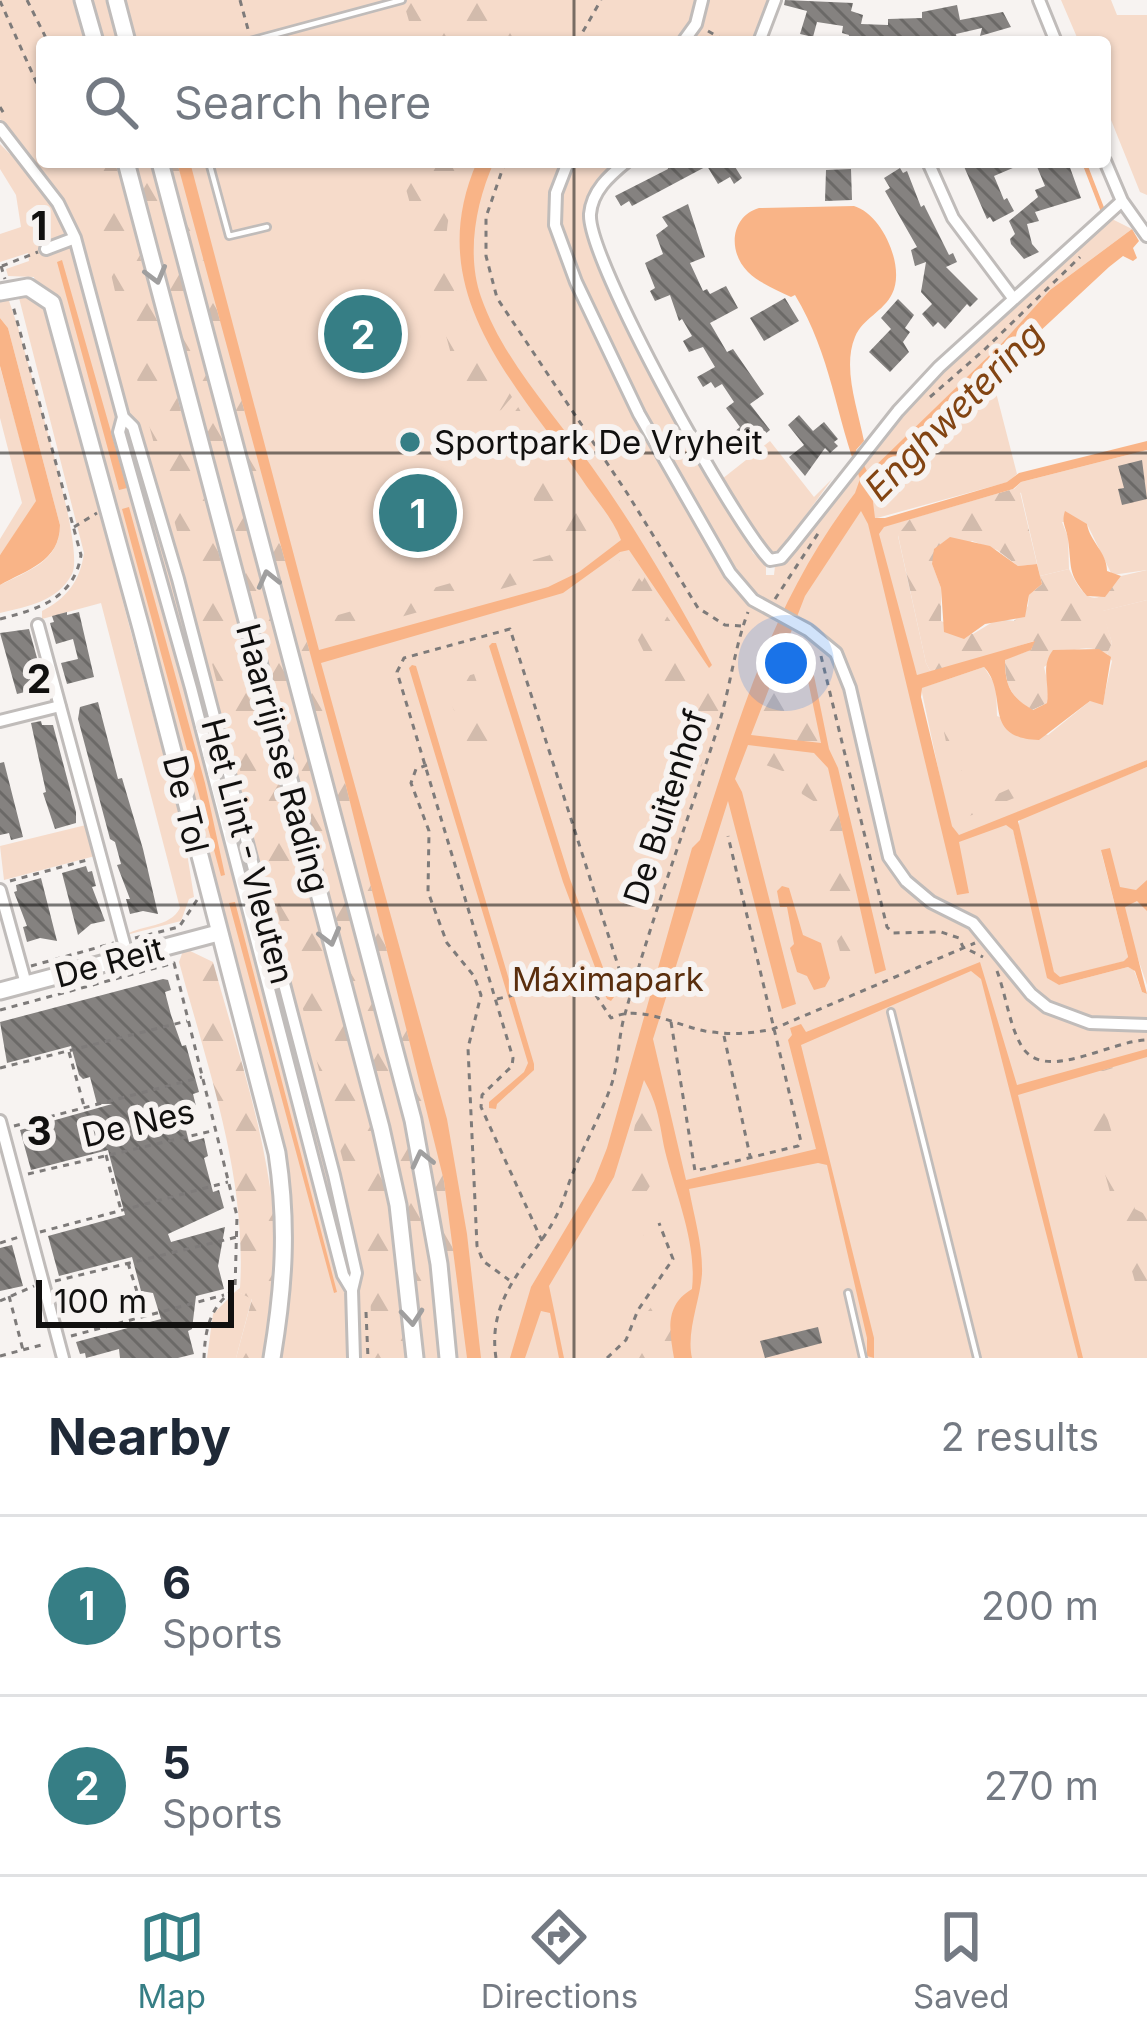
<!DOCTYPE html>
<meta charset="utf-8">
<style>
body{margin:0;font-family:Inter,sans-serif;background:#f2f2f3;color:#1f2937}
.scale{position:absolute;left:36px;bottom:30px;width:198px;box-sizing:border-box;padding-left:12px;border:6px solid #11100f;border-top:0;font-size:33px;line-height:42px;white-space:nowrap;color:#11100f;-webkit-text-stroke:9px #f7f3f1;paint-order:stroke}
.you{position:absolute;left:786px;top:663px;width:42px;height:42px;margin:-30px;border:9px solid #fff;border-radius:50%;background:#1a73e8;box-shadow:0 0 0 18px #1a73e833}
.badge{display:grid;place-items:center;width:78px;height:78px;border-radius:50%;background:#367e85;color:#fff;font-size:39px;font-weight:700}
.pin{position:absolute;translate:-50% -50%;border:6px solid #fff;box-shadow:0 3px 12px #0006}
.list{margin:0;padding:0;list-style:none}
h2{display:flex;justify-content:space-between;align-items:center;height:156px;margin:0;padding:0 48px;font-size:51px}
h2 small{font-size:39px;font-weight:400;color:#747a83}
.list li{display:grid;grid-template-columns:78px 1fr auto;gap:36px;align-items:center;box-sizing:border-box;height:180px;padding:0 48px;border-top:3px solid #e0e1e3}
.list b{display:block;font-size:45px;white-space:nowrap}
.list p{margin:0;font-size:39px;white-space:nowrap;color:#747a83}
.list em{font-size:39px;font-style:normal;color:#747a83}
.icon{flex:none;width:66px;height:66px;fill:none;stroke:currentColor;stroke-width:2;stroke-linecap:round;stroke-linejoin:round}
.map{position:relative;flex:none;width:1147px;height:1358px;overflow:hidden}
.search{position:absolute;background:#fff;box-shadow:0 3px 9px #0004;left:36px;right:36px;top:36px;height:132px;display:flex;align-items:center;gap:30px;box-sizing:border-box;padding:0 42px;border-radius:12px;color:#747a83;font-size:45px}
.sheet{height:516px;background:#fff}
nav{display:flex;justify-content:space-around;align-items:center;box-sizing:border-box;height:168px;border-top:3px solid #e0e1e3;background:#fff;font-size:33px;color:#747a83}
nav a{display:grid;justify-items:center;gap:6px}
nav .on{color:#367e85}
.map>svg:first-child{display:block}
.green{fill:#f6dbca}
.forest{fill:url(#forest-firs)}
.water{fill:#f9b487}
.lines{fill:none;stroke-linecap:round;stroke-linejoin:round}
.stream{stroke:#f9b487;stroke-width:4.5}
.building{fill:url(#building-back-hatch)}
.lane-casing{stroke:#c0bcba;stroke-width:10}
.street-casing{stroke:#c0bcba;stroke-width:16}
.secondary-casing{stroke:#c0bcba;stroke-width:21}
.path{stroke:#7e7b7a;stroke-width:3;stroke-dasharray:6 6;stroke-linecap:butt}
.lane{stroke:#fff;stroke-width:4.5}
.street{stroke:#fff;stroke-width:10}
.secondary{stroke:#fff;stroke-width:15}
.oneway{stroke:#a09f9f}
.grid{fill:none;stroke:#11100f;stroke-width:3;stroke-opacity:0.55}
.poi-dot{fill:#367e85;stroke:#f7f3f1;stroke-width:4.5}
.labels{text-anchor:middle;stroke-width:12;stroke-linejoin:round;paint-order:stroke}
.poi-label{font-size:33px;fill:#11100f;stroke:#f7f3f1;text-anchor:start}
.street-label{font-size:33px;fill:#11100f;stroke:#f7f3f1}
.park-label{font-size:33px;fill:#5a2e0d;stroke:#f7f3f1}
.water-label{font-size:36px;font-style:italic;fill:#824412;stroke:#f7f3f1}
.grid-label{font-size:39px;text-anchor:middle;font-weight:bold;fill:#11100f;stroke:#f7f3f1;stroke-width:12;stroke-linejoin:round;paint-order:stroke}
</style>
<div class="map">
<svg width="1147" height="1358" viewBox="0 0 1147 1358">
<defs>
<pattern id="forest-firs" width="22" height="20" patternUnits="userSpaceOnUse" patternTransform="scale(3)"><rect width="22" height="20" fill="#f6dbca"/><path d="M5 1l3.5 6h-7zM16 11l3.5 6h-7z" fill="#d2bbac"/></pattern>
<pattern id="building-back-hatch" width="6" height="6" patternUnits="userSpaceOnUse" patternTransform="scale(3)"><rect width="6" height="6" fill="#858280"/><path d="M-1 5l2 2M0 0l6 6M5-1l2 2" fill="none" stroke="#6b6967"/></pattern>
</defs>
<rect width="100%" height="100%" fill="#f7f3f1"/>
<path class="green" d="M0,0h770l-19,42h-709v120h574c-44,42 -33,60 -13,112l150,279 13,12v10h8l1,-9 19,-19 62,-80 4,12 19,11 113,-113 25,97 -9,8 -131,36 7,8 26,-7 -12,17 28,127 6,11 -15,1 -2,-6 -4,13 39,142 -29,-136 63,-21 12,19 1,30 51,19 42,-34 13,1 9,-41 -5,-7 5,-11 -10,-32 45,-11v160l-188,76 -7,-10 2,14 52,-18 7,7 35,149 11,7 69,-18 6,3 8,22 5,2v364h-892l14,-49 1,-147 -95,-376 -56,-199 64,241 11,69 -5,2 -8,22 -55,14c16,-11 44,-7 54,-27l-79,-305 -59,16v-8c25,-13 38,-30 42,-58l-66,-259 22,8 -6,-25 -26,-1 -2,-7 23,-8 -1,-8 -28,9v-28l21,-7 -5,-32 -16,-26v-25l10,10 -4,-26 -6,-9z
M1061,0h50l6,15h30v180l-7,-3 -35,-87v-63h-26z
M1108,217l24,12 -82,61 -49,54 -133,130 -8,-13 53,-62z
M0,301h9l9,26c10,40 68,220 54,247 -15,28 -44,32 -72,39v-28c27,-14 60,-23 60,-60l-52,-197 -8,-10z
M0,367l37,134 -37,54v-16l22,-36 -22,-85z
M770,441l44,56 18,-18 -55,76 -14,-6 -41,-70z
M1147,450v120l-35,5 -25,-51 -25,-2 6,15 1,32 -29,7 -19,-83 -8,-3 8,-8z
M1147,767v218l-46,-134 27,106 -3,4 -65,17 -6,-5 -36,-142 2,-13z
M86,825l9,31 -91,24 -4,-34z
M236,1291l16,7 -16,60h-29l6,-44z"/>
<path class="forest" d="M422,0h109l-18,42h-98l-11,-38z
M85,162h30l260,982 18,86 13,128h-34l-2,-77 -14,-71 -232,-880z
M132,162h21l258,978 18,100 13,118h-20l-9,-100 -33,-161z
M167,162h10l169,624 98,395 23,177h-12l-22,-179z
M417,162h45c-6,25 -16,56 -16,83 2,58 36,105 66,152l-11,13 -32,10 -69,-253z
M519,406l87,129 -73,45 -197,55 -5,-18 219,-62 -40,-137z
M1013,489l7,3 17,72 -19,2 -21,-16 -25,-9 -40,23 9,24v33l32,13 23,-14 18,1 14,-15 1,-11 13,-11 -2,-8 29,-7c17,35 28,39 52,7l26,-6v30l-44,11 9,32 -5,11c-24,-13 -42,-2 -63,13l5,21 -2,15 -15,7c-22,-14 -27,-25 -27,-51l26,-9 3,-9 -102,33 -6,-11 -28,-128 12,-16z
M620,552l22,30 4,-7 12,19 -3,6 71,97 -25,70 -70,-141 6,-7h17l-15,-24 -8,4 -16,-5z
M789,636l18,9 4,16 -3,13 13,70 -71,-8z
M474,674l27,77 -33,-6 -25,-62z
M944,706l4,3 3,28 22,68 104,-46 2,13 -117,47 -18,-87z
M747,745l67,8 14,15 33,142 -3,67 -10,2 -11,-38 9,-12 -12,-9 11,-6 -3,-13h-15l-11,-31 18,-2 -9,-26 -10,-2 -5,-12 5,-26 -13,-8 -6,-18 -33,-12 -18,-12z
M184,948l29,14c30,109 70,218 62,333 -2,21 -9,43 -14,63h-25l16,-59 -16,-8 4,-3c7,-112 -32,-219 -61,-326z
M1147,1057v4l-2,-3 -51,16 41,135 12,6v110l-69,-248z
M644,1079c24,43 27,83 -5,123l4,15 14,-7 4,6 -7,13 -10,7 -6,-15 -18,5 3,-27 -16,-4 20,-29z
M666,1290l12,7 -7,12 3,49h-54l22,-40z"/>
<path class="water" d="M177,162h13l129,488 229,-63 31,-15 42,-32c-8,-22 -27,-42 -40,-62 -69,-99 -160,-188 -104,-316h17c-18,40 -28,92 -13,135 22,63 73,117 111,170 45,63 84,130 120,198l-3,3 -80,-118 -9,2 -57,41 -242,70 126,456 20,115 14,124h-14l-23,-177 -98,-395z
M854,206c28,8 52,61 38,88 -8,17 -30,25 -37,43 -13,31 3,72 9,104l-8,9 12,23 133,-129 49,-54 82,-61 7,12 -6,7 4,10 -4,3 -10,-5 -14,11 -144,134 -86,89 -6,12 2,16h10l122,-36 12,-9 128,-32v9l-126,32 -8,7 -129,38 -5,7 38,141 118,-34 -4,9 -26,10c0,25 5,37 28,50l14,-7c3,-20 -7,-36 6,-53l46,-1 12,8 -8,48 -13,-4 -51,39c-59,-2 -29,-45 -55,-73l-62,21 -1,9 31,129 7,9 188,-75v7l-129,54 36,151 6,5 64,-16 4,-4 -27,-107 9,-2 10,39 16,3 11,-10v31l-10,-10 -12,6 22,87 -5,-2 -7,-21 -7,-4 -69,18 -12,-7 -34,-148 -7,-5 -47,17 10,51 -12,2 -89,-371 -7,-13 -56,85 -54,139 70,8 -14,-67 4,-15 18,88 9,19 48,202 -11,4 -47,-206 -14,-15 -66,-8 -13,34 7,13 54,212 -14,5 -54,-208 -75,238 33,141 130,-31 -28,-109 4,-5 -2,-7 11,-4 5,8 174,-70 37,123 130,-36v8l-129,38 65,263h-5l-97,-379 -10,-8 -170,74 73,293v20l-7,-2v-18l-40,-173 -9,-2 -129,26c5,27 14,57 13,85 -2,27 -16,58 -10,84h-18c-5,-29 -9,-53 18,-69 5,-47 -16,-93 -27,-138 -6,-29 -6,-44 -21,-71l-30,97 -65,109 15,72h-5l-9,-45 -9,-2 -16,47h-15l21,-71 63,-106 13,-33 85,-300 8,-8c41,-127 73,-240 155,-347l5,-14c-25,-64 -28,-122 -65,-184l-4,2c-14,-7 -32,-14 -43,-25 -21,-21 -17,-56 11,-64z
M62,260l65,228 -8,2 -62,-228z
M0,318l8,10 52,197c0,37 -34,45 -60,60v-30l36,-54 -36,-135z
M129,507l76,276 20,92 -4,1 -99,-367z
M1065,511l22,13c3,18 20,28 20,47l14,5 -16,21 -18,-1c-20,-23 -15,-29 -19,-57 -2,-13 -7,-16 -3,-28z
M950,537l40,9 28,20 19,-2 5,20 -13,11 -4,22 -40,7 -21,15 -20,-7 -3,-44 -9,-24 2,-15z
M492,643h4l74,236 44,118 -3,4 -4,-2 -44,-117 -74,-236z
M412,665l4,1 118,398v6l-37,34 -1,5 -7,-1v-6l35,-30 4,-9 -119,-395z
M782,886l7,2 14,47 18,8 9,35 -5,9 -11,3 -7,-14 -10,-4 -7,-24 4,-4 -7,-37h-7l-3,-16z
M235,902l102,390 -3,1 -105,-390z"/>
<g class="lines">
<path class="stream" d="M1084,162l19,49"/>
</g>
<path class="building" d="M785,0l68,3 -2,8 12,4 -2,9 27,1v-6l34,-1v-6l35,-7 3,15 43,-8 8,15 -31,9 2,-8 -26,6 1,6 -8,2h-37v-4l-45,4 -19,-3 1,-4 -7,-2 1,-7 -26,-4 -4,15 -13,-3 7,-23 -23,-6z
M667,162h65l10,16 -8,6 -4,-7 -12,7 -11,-18 -75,40 -3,-5 -8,5 -6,-10 53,-27z
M962,162h65l-33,14 10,24 3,-2 7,13 -21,11 -3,-5 -3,2z
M1035,162h33l13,36 -46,14 4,9 -12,3 5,20 7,8 -15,7 -13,-15 -1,-5 5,-5 -6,-13 29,-24 -3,-7 10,-4z
M900,168l3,5 4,-2 14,36 3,-2 25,50 4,-2 4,9 -11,5 32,32 -8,8 -3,-3 -22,25 -7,-7 -5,5 -11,-13 10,-10 -11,-12 5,-30 -11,4 -4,-16 6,-3 -32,-56 5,-3 -6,-10z
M851,169l1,31 -27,1 1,-31z
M688,204l17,53 -15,6 13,28 4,-2 3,5 16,-8 12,22 -28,15 17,29 6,-3 31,45 -14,10 20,26 -17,14 -6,-7 -8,6 -7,-9 8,-7 -14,-19 8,-6 -12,-18 -7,4 -4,-6 -8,5 -6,-10 18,-10 -12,-20 -14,5 -6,-11 9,-5 -10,-17 -3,2 -9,-26 -15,6 -5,-10 5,-3 -10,-25 18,-9 -7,-19 12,-9 -6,-9z
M785,298l14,23 -35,20 -14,-23z
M898,299l16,16 -9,13 5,4 -7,10 6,10 -19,20 -21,-20 22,-23 -10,-11z
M799,415l14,16 11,-9 14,17 -4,3 4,4 -8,7 -5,-5 -20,28 -16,-19 15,-12 -16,-20z
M1142,460l5,39 -25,6 -4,-16 6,-1 -6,-22z
M67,612v3l12,-3 15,65 -27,7 -6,-21 17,-4 -5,-20 -17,5 -6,-21 4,-1 -2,-6z
M29,629l16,58 -28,7 -17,-61z
M98,702l20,77 4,-1 21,71 15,65 -15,-3 -13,3 -4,-15h4l-13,-34 4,-1 -6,-22 -5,-3 -32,-120 2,-12z
M41,721l1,4h11l23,87v11l-21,6 -12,-36 3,-1 -15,-69z
M4,762l19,75 -12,3 -2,-7 -9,2v-72z
M86,866l2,6 4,-1 4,15 -4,1 13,34 -14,3 -13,11 -16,-62z
M41,878l16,63 -17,-3 -13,4 -4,-15 4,-1 -13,-34 3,-1 -1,-6z
M163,979l5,1 3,10 -6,2 6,23 11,31 4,-1 13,47 -6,2 3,12 -15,4 8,32 15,-4 4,18 -4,2 9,34 6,-2 5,18 -56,26 3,8 54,-15 -7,39 6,23 -28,7 -4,33 -4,2 6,23 -16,4h-58l-1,-9 -33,9 -1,-5 -5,1 -4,-12 85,-23 -8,-26 -12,-2 -9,-34 -73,19 -11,-40 77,-21 -17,-65 -77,20 -11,-40 92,-26h-15l-7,-27 -7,2 -4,-4 -8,-29 -64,17 -7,-41z
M12,1245l11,41 -23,5v-43z
M818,1327l4,16 -57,15 -5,-17z"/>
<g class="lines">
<g class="lane-casing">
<path id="lane" d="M246,42l156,-42
M209,162l20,74 38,-9
M891,1012l86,346
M848,1293l15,65"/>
</g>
<g class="street-casing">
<path id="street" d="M1039,0l17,42
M683,42l13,-18 6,-24
M759,42l16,-42
M0,128l58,75 17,35 48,179 -4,15 72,256 152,587 9,15
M1105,161l17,40 25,35
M568,162l-12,31 -1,32 21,57 63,132 91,159 23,27 55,30 28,23 14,35 39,169 17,24 25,21 42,21 58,71 16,13 43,16 57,2
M626,162c-17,14 -34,29 -36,52 -3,46 144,309 180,346l11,-2 11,-13 106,-134 41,-44 183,-166
M928,162l25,56 60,80
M46,249l29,-11
M123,417l10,10 45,152 156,596 22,98 -4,17 2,68
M38,625l90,333
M0,721l60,-15
M0,890l26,94
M0,1121l63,237"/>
</g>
<g class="secondary-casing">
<path id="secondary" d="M83,0l12,42
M116,0l11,42
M126,162l255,966 17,77 17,153
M160,162l253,958 26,144 9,94
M0,292l28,-5 24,16 89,325 136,525c11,73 7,133 -5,205
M0,991l218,-58"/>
</g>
<path class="path" d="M27,0l21,42
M240,0l9,33
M0,1l42,94
M708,31l19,11
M577,42l24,-42
M0,107l6,10
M505,162l-19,55v39l11,42 130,195 71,115 27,17 17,1
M1,266l4,13
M2,266l36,-14
M930,397l53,-46 97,-94
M74,527l23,-14
M775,599l44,-67
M0,619c38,-10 74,-20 81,-64l-68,-249
M821,656l66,271 6,6 48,-1 18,6 4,9 20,10
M427,765l-11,4 -5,14 18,48 -1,61 19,51 27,33 7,19 -13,53 9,198 6,15 26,19
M10,881l77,-21
M135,938l44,-11 18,-27
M31,966l83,-23
M997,971c9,24 12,53 24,74 22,40 90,-5 126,-5
M497,999l80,-19 10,2 24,36c29,-14 64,7 94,13 24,4 44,3 68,-2l202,-86
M0,1010l174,-47 63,253 -2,73c-25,17 -30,40 -31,69
M671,1022l24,149 103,-25 3,-4 -73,-306
M724,1036l26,120
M69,1052l15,54
M0,1068l187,-47
M14,1126l188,-49
M106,1155l15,55
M28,1174l188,-44
M40,1232l188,-50
M542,1241l-61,-134 1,-12 30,-29 1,-8 -116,-386 7,-14 106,-29 114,355 8,10
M0,1243l19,-6
M128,1263l17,54
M55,1281l182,-44
M9,1296l14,54
M0,1301l34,-15
M366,1312l2,46
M71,1336l153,-41
M0,1356l45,-12
M496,1358c-11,-73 50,-103 69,-163 12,-39 33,-72 46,-109 8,-23 7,-49 14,-72 27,-97 62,-191 93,-287 12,-38 16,-78 30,-115
M607,1358l19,-18 12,-30 35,-51 -14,-36"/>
<use href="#lane" class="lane"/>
<use href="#street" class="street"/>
<use href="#secondary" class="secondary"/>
</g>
<defs><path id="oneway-chevron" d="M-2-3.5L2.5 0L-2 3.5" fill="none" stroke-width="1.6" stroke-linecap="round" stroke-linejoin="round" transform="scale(3)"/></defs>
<g class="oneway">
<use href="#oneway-chevron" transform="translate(156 275) rotate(75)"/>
<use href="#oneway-chevron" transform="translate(268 579) rotate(-104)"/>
<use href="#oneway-chevron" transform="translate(330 937) rotate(75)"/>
<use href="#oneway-chevron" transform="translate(422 1159) rotate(-103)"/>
<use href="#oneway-chevron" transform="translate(412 1317) rotate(85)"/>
</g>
<path class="grid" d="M574,0v42M574,162v1196M0,453h1147M0,905h1147"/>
<circle class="poi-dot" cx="410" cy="442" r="12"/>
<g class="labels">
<g class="poi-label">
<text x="434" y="454">Sportpark De Vryheit</text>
</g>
<g class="street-label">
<text transform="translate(283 758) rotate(75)" y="12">Haarrijnse Rading</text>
<text transform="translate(186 804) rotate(76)" y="12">De Tol</text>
<text transform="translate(665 807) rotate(-72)" y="12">De Buitenhof</text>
<text transform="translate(248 851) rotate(75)" y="12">Het Lint - Vleuten</text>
<text transform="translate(109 962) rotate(-15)" y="12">De Reit</text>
<text transform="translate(138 1123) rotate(-13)" y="12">De Nes</text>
</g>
<g class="park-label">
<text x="608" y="991">Máximapark</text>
</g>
<g class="water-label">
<text transform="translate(954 411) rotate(-45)" y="13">Enghwetering</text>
</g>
</g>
<g class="grid-label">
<text x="39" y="240">1</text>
<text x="39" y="693">2</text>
<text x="39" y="1145">3</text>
</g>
</svg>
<div class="scale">100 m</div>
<div class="you"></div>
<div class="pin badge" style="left:418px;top:513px">1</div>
<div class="pin badge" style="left:363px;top:334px">2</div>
<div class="search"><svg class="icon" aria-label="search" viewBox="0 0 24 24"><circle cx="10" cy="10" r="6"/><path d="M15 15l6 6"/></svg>Search here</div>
</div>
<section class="sheet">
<h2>Nearby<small>2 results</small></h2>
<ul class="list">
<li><span class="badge">1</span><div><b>6</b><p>Sports</p></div><em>200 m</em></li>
<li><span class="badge">2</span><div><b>5</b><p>Sports</p></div><em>270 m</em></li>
</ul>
</section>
<nav>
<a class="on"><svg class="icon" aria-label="map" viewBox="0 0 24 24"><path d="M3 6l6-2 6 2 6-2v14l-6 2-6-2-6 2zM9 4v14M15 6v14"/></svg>Map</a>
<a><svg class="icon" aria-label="directions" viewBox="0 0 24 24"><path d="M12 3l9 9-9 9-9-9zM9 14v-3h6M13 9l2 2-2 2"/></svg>Directions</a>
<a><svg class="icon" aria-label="saved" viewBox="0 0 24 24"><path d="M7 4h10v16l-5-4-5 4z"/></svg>Saved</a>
</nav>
